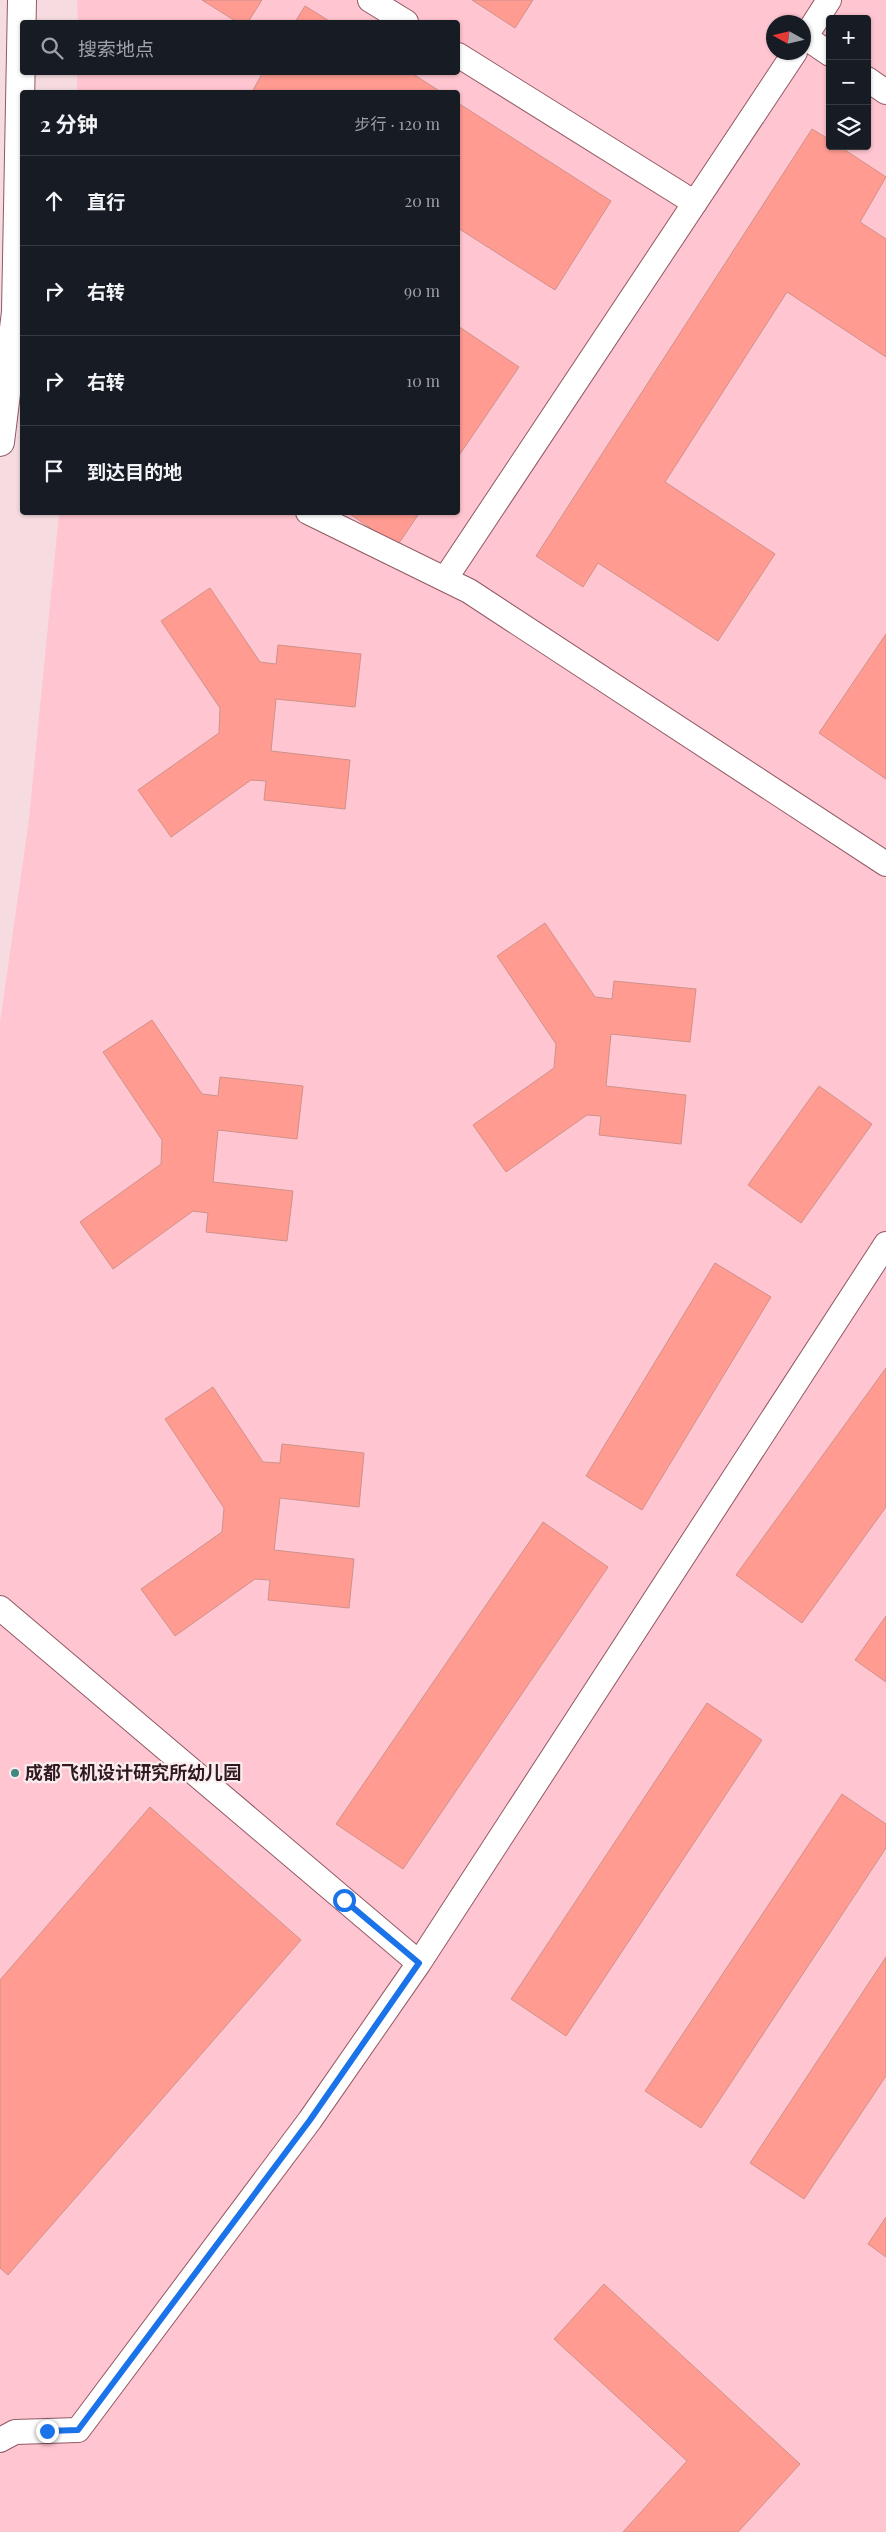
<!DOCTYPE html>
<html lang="zh">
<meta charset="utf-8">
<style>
body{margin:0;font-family:"Playfair Display","Noto Sans SC",serif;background:#20242c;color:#f1f3f6}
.controls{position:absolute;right:15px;top:15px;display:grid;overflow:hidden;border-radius:5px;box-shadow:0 1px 4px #0004}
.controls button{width:45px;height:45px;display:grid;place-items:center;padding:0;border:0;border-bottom:1px solid #363941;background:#171b24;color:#f1f3f6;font:25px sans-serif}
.compass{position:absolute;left:766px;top:15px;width:45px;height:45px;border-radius:50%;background:#171b24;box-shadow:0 1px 4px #0004;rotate:278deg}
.stop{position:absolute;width:15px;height:15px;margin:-11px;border:4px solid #1a73e8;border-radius:50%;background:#fff}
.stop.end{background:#1a73e8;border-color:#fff;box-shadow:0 1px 5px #0008}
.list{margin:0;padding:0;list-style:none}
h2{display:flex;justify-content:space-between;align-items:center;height:65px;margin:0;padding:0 20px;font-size:21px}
h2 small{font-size:16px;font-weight:400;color:#9ea1a6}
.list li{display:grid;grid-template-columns:32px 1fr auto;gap:15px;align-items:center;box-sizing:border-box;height:90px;padding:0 20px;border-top:1px solid #363941}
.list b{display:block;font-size:19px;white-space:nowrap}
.list em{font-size:16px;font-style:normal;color:#9ea1a6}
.icon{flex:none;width:28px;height:28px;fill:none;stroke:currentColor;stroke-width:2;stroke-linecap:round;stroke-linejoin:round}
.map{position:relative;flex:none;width:886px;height:2532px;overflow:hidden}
.search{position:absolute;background:#171b24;box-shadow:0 1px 4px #0004;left:20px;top:20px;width:440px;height:55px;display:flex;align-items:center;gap:12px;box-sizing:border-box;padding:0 18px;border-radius:5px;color:#9ea1a6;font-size:19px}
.panel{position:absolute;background:#171b24;box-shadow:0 1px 4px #0004;left:20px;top:90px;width:440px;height:425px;border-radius:5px}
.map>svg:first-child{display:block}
.built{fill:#ffc5d0;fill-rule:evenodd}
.building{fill:#ff9b91;stroke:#ce928b}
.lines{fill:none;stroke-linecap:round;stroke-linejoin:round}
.service-casing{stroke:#905964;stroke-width:26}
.minor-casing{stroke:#905964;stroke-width:30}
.service{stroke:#fff;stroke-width:24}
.minor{stroke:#fff;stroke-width:28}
.route{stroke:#1a73e8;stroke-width:6}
.poi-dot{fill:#40877f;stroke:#faedef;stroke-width:2}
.labels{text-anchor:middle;stroke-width:4.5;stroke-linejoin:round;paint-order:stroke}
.poi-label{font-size:18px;font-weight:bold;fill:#311a1f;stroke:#faedef;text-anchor:start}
</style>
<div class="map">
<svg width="886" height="2532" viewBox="0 0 886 2532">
<rect width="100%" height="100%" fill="#f6dce0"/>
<path class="built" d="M77,0h809v2532h-886v-1509l29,-204 30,-306 399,-1v-420h-381v-19l381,-1v-50h-380zM830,19h37v127h-37zM774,22h30v30h-30z"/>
<path class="building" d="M202,0h60l-14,22h-11z
M472,0h61l-18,28z
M305,6l26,16h-36z
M263,72h147l31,20h-189z
M458,103l153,98 -56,89 -97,-62z
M812,129l18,11v6h9l47,31 -26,45 26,17v118l-99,-65 -122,190 110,72 -57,87 -120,-78 -15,24 -47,-31z
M458,326l61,41 -61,90z
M347,512h73l-23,34z
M210,588l50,74 16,2 2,-19 83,9 -6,53 -79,-8 -5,52 79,9 -5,49 -81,-9 2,-19 -15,-1 -80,57 -33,-47 81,-57 1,-25 -59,-87z
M886,634v145l-67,-46z
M545,923l50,74 17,2 2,-18 82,8 -6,53 -79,-8 -5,52 80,9 -5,49 -82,-9 2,-19 -14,-1 -81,57 -33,-47 81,-57 2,-24 -59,-88z
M152,1020l50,74 16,2 2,-19 83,9 -6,53 -79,-9 -5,52 80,9 -6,50 -81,-9 2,-19 -15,-2 -80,58 -33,-47 81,-58 1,-24 -59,-88z
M819,1086l53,38 -71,99 -53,-38z
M715,1263l56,34 -129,213 -56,-34z
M886,1368v139l-84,116 -66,-48z
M213,1387l50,75 17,1 2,-19 82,9 -5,54 -79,-9 -6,52 80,9 -5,49 -81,-8 2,-20 -15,-1 -80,57 -34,-47 81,-57 2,-24 -59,-89z
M543,1522l65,45 -205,302 -67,-45z
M886,1616v66l-31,-22z
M707,1703l55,37 -196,296 -55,-37z
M842,1794l44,30v24l-185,280 -56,-37z
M150,1807l151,133 -293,335 -8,-7v-288z
M886,1957v119l-82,123 -54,-36z
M886,2217v40l-18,-13z
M604,2284l196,180 -62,68h-115l64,-71 -133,-122z"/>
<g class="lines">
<g class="service-casing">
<path id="service" d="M370,0l36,22
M805,37l25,17
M804,39l25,-39
M458,55l237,148
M867,79l19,13
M308,512l161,79 417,273
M445,579l350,-527
M0,1608l419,355
M0,2440l15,-8 63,-2 232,-310 109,-157 467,-719"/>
</g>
<g class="minor-casing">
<path id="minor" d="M0,442l16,-130 6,-312"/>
</g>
<use href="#service" class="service"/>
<use href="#minor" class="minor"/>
</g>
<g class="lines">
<path class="route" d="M47,2431l31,-1 232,-310 109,-157 -75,-63"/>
</g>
<circle class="poi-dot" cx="15" cy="1773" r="5"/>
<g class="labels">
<g class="poi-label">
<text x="25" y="1779">成都飞机设计研究所幼儿园</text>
</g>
</g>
</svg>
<div class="controls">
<button>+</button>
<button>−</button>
<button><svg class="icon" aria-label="layers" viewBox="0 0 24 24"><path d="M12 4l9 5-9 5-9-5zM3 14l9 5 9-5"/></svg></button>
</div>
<svg class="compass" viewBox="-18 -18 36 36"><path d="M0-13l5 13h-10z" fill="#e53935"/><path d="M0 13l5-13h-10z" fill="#9ea1a6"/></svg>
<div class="stop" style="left:344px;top:1900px"></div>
<div class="stop end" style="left:47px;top:2431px"></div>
<div class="search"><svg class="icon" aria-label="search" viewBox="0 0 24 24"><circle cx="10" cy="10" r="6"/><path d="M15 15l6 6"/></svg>搜索地点</div>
<section class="panel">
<h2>2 分钟<small>步行 · 120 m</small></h2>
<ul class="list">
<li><svg class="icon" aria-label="ahead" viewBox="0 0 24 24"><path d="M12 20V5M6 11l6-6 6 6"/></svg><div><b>直行</b></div><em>20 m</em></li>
<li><svg class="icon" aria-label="right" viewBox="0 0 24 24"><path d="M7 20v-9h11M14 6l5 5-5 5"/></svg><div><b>右转</b></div><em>90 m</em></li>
<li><svg class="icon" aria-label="right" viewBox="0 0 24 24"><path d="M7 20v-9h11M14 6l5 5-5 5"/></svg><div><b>右转</b></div><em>10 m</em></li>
<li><svg class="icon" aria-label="arrive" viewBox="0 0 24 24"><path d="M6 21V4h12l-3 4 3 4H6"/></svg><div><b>到达目的地</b></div></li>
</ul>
</section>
</div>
